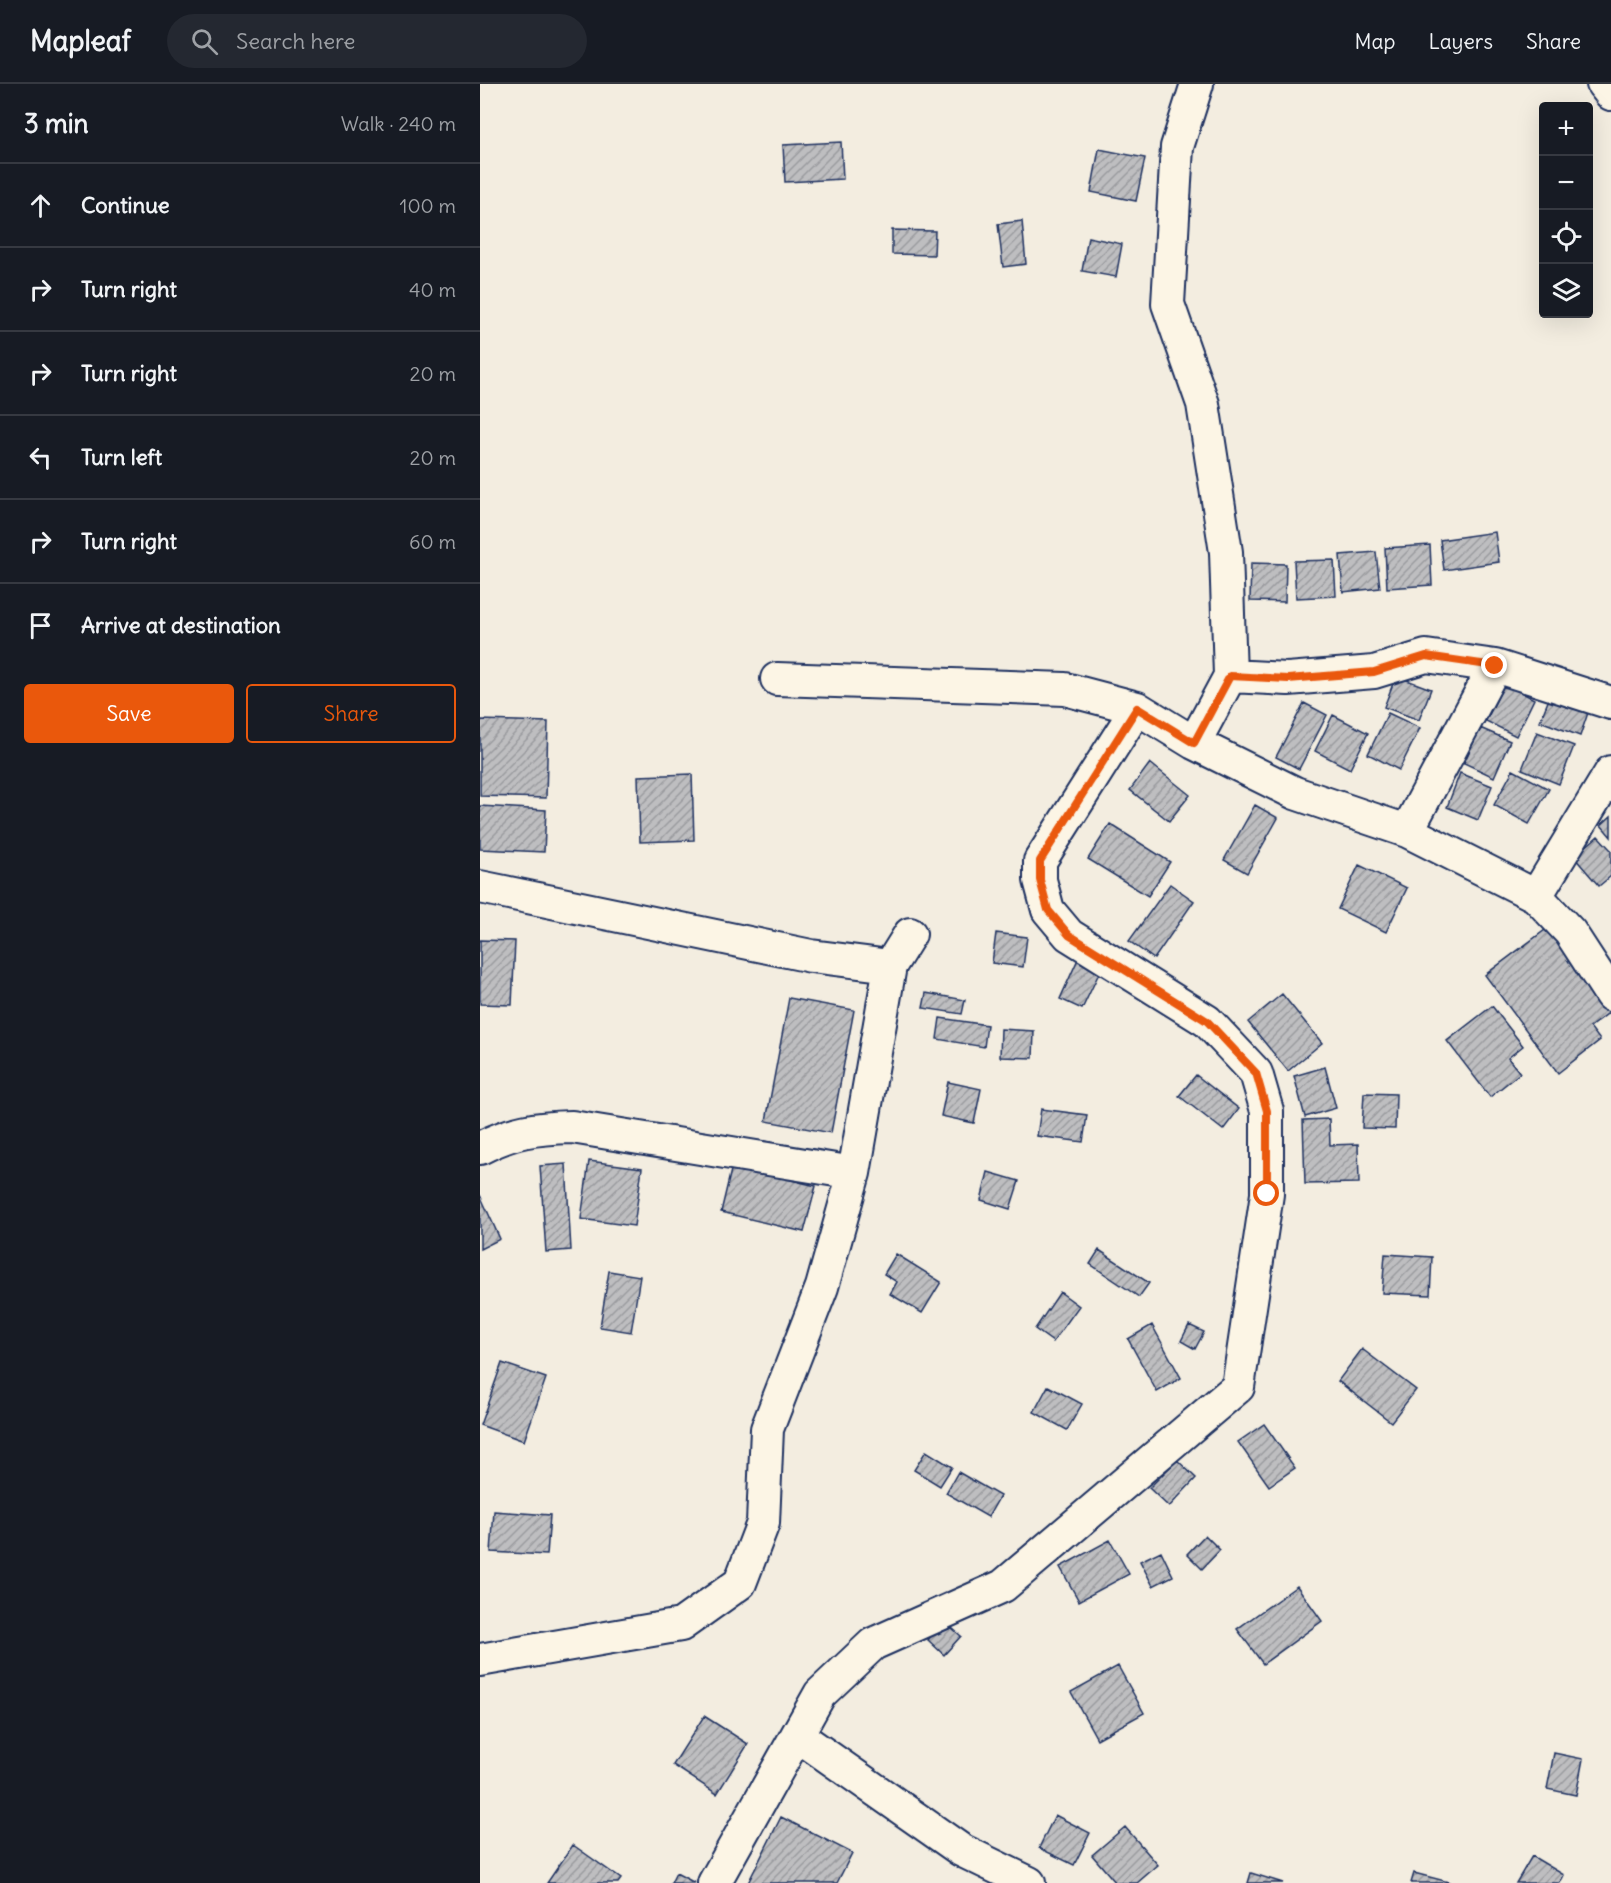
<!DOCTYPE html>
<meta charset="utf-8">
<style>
body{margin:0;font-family:Delius,sans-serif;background:#242831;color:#f1f3f6}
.controls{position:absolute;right:18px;top:18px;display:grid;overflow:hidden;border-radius:6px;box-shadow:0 6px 24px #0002}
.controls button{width:54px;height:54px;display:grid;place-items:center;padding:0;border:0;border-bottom:2px solid #363941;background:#171b24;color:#f1f3f6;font:30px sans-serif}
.stop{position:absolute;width:18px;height:18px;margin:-14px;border:4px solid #ea580c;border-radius:50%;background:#fff}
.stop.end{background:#ea580c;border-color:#fff;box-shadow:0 2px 6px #0008}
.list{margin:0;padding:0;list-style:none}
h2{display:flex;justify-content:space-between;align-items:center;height:78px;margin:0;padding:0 24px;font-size:26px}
h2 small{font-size:20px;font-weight:400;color:#9ea1a6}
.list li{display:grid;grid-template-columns:39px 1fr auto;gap:18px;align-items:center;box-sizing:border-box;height:84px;padding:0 24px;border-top:2px solid #363941}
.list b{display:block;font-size:22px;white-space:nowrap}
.list em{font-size:20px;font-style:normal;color:#9ea1a6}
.actions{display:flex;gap:12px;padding:18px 24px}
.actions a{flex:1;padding:14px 0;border:2px solid #ea580c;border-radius:6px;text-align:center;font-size:21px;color:#ea580c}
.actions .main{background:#ea580c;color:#fff}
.icon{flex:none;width:33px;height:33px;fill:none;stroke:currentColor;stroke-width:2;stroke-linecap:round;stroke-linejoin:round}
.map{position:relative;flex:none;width:1131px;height:1799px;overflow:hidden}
header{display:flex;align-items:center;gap:36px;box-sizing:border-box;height:84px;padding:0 30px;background:#171b24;border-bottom:2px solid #363941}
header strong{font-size:28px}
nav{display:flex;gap:33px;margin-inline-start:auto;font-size:21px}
.search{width:420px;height:54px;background:#242831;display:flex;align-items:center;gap:15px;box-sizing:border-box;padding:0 21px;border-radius:33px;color:#9ea1a6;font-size:22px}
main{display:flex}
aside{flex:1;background:#171b24}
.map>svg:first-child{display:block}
.building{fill:url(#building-hatch);stroke:#1b2f5e;stroke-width:1.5}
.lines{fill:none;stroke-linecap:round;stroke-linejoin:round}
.minor-casing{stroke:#1b2f5e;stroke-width:36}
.minor{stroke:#fcf5e5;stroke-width:32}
.route{stroke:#ea580c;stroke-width:8}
</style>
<header>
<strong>Mapleaf</strong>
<div class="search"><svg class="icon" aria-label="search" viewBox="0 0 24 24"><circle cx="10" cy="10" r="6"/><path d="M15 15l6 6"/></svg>Search here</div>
<nav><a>Map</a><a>Layers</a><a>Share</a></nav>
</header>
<main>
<aside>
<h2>3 min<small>Walk · 240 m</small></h2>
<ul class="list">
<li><svg class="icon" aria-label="ahead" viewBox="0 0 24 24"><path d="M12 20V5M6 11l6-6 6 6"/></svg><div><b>Continue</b></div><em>100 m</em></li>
<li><svg class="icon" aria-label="right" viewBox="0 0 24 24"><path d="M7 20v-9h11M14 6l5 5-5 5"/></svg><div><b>Turn right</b></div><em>40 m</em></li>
<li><svg class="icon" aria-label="right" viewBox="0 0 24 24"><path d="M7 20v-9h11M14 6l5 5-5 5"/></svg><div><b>Turn right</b></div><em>20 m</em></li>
<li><svg class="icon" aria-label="left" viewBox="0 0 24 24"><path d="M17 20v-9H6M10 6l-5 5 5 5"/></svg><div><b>Turn left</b></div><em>20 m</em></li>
<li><svg class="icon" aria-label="right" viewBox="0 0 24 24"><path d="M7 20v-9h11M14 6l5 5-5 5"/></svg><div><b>Turn right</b></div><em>60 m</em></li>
<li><svg class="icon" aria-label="arrive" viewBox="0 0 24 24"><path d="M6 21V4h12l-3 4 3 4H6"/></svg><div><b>Arrive at destination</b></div></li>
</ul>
<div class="actions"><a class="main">Save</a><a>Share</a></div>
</aside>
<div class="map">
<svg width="1131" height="1799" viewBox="0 0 1131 1799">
<defs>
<pattern id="building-hatch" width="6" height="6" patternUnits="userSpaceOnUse" patternTransform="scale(1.5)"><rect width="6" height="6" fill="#bebec0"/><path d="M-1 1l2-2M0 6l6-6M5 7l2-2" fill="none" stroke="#9a9b9f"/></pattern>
</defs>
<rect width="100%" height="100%" fill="#f3ede0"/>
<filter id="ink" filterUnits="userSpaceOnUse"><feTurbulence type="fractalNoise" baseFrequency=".0167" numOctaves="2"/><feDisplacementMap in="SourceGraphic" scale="12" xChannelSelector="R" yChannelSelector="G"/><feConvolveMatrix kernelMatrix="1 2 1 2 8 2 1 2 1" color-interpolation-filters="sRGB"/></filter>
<g filter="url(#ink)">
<path class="building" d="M361,58l2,37 -58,3 -2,-37z
M619,65l46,9 -9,43 -45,-9z
M542,137l4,43 -23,3 -5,-43z
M412,146l43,1 -1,24 -42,-1z
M608,153l34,7 -6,33 -34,-6z
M1015,448l4,30 -55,8 -4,-30z
M950,461l2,40 -45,3 -2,-40z
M896,468l4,36 -37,4 -3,-37z
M854,476l2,36 -40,2 -2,-37z
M771,479l35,1 -1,38 -35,-1z
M916,592l35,13 -12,31 -35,-13z
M1024,600l30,15 -18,37 -30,-15z
M1073,605l38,15 -11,32 -40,-15z
M824,619l23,12 -28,54 -23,-12z
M908,629l32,15 -21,42 -31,-16z
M853,631l35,18 -18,36 -35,-18z
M0,636l68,2 -2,76 -66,-2z
M1000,644l30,13 -16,36 -30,-14z
M1057,648l37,14 -15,38 -37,-15z
M670,679l40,32 -21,26 -39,-31z
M1033,686l36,19 -20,35 -35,-19z
M980,689l32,13 -14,34 -31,-13z
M212,690l2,66 -54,2 -2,-66z
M775,721l23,13 -31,55 -23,-13z
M0,722l66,4 -2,42 -64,-3z
M1131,732v21l-10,-12z
M630,740l60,38 -22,34 -60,-37z
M1118,752l13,14v26l-12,10 -25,-29z
M879,781l48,23 -21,44 -48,-23z
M690,800l24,17 -40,58 -25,-18z
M1069,843l62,84 -21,16 10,13 -42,33 -73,-98z
M516,849l31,4 -4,30 -31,-4z
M0,856l35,1 -3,64 -32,-1z
M598,875l23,10 -19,40 -22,-10z
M446,909l39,7 -3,14 -39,-6z
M802,910l40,49 -34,28 -40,-49z
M309,914l65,12 -23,123 -65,-12z
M1012,922l31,40 -15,12 12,15 -30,24 -43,-56z
M460,934l47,7 -3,22 -47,-8z
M521,945l33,2 -1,27 -33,-1z
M845,983l11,41 -31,9 -11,-41z
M716,991l43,34 -16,21 -44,-34z
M468,998l33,7 -7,34 -33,-7z
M884,1009l32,1 -1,35 -33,-1z
M561,1025l46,6 -4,27 -46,-6z
M849,1035l1,26 28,-1 1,39 -54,1 -2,-64z
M109,1077l53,7 -8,58 -53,-7z
M86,1080l5,86 -25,2 -6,-86z
M252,1082l84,20 -12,46 -83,-20z
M508,1088l31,9 -9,28 -29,-9z
M0,1111l20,44 -20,10z
M619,1166l50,33 -10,14 -49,-33z
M416,1170l45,28 -19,31 -32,-19 7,-12 -13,-8z
M905,1170l47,3 -2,38 -48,-2z
M129,1187l31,5 -9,56 -31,-5z
M580,1208l19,14 -26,36 -18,-13z
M672,1241l29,53 -24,14 -29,-53z
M709,1241l15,7 -9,17 -14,-8z
M882,1265l54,41 -25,32 -53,-41z
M22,1279l44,15 -22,63 -44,-16z
M568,1302l34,18 -15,26 -33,-18z
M784,1340l31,44 -26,18 -31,-44z
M446,1367l26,16 -12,19 -26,-16z
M697,1376l19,18 -27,29 -20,-19z
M478,1388l42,24 -12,21 -42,-24z
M14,1427l56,4 -3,40 -56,-3z
M725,1451l15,15 -18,19 -15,-15z
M630,1456l19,34 -50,27 -19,-34z
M681,1467l12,25 -20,10 -13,-25z
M817,1502l25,35 -59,43 -26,-35z
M464,1537l17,15 -17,19 -16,-15z
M638,1582l26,47 -47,26 -26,-47z
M224,1632l44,28 -31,50 -44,-29z
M1074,1669l29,6 -7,36 -29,-6z
M575,1731l35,18 -16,32 -35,-17z
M301,1733l71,36 -15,30h-89z
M645,1743l33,38 -21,18h-21l-24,-28z
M93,1761l48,34 -3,4h-71z
M1052,1772l32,19 -4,8h-44z
M196,1789l19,10h-24z
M771,1789l32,10h-35z
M934,1789l35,9v1h-38z"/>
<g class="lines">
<g class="minor-casing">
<path id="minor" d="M1123,0l8,10
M750,592l58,3 86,-7 52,-16 69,10 116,37
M297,595l288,10 72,19
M714,659l36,-67 -4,-124 -23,-148 -35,-100 9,-157 20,-63
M927,747l88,-165
M0,803l331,69 79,10
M1056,812l75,-124
M0,1064c33,-17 55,-20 92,-21l282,46
M0,1576l201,-35 59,-42 23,-60 4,-94 55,-142 32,-114 36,-207 20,-32
M317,1651l164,115 68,33
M234,1799l106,-189 53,-50 130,-58 235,-199 29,-193v-83l-11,-38 -49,-52 -138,-86 -21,-25 -8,-30v-19l97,-153 57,35 101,50 112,38 129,65 34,36 41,63"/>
</g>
<use href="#minor" class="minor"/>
</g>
</g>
<g class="lines" filter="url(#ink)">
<path class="route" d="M787,1110v-83l-11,-38 -49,-52 -138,-86 -21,-25 -8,-30v-19l97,-153 57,35 36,-67 58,3 86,-7 52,-16 69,10"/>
</g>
</svg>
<div class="controls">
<button>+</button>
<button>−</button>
<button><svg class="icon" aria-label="locate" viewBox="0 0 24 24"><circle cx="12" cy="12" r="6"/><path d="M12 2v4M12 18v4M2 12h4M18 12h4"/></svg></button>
<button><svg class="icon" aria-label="layers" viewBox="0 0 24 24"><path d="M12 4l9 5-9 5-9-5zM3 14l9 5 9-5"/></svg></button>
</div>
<div class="stop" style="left:787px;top:1110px"></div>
<div class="stop end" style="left:1015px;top:582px"></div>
</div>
</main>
